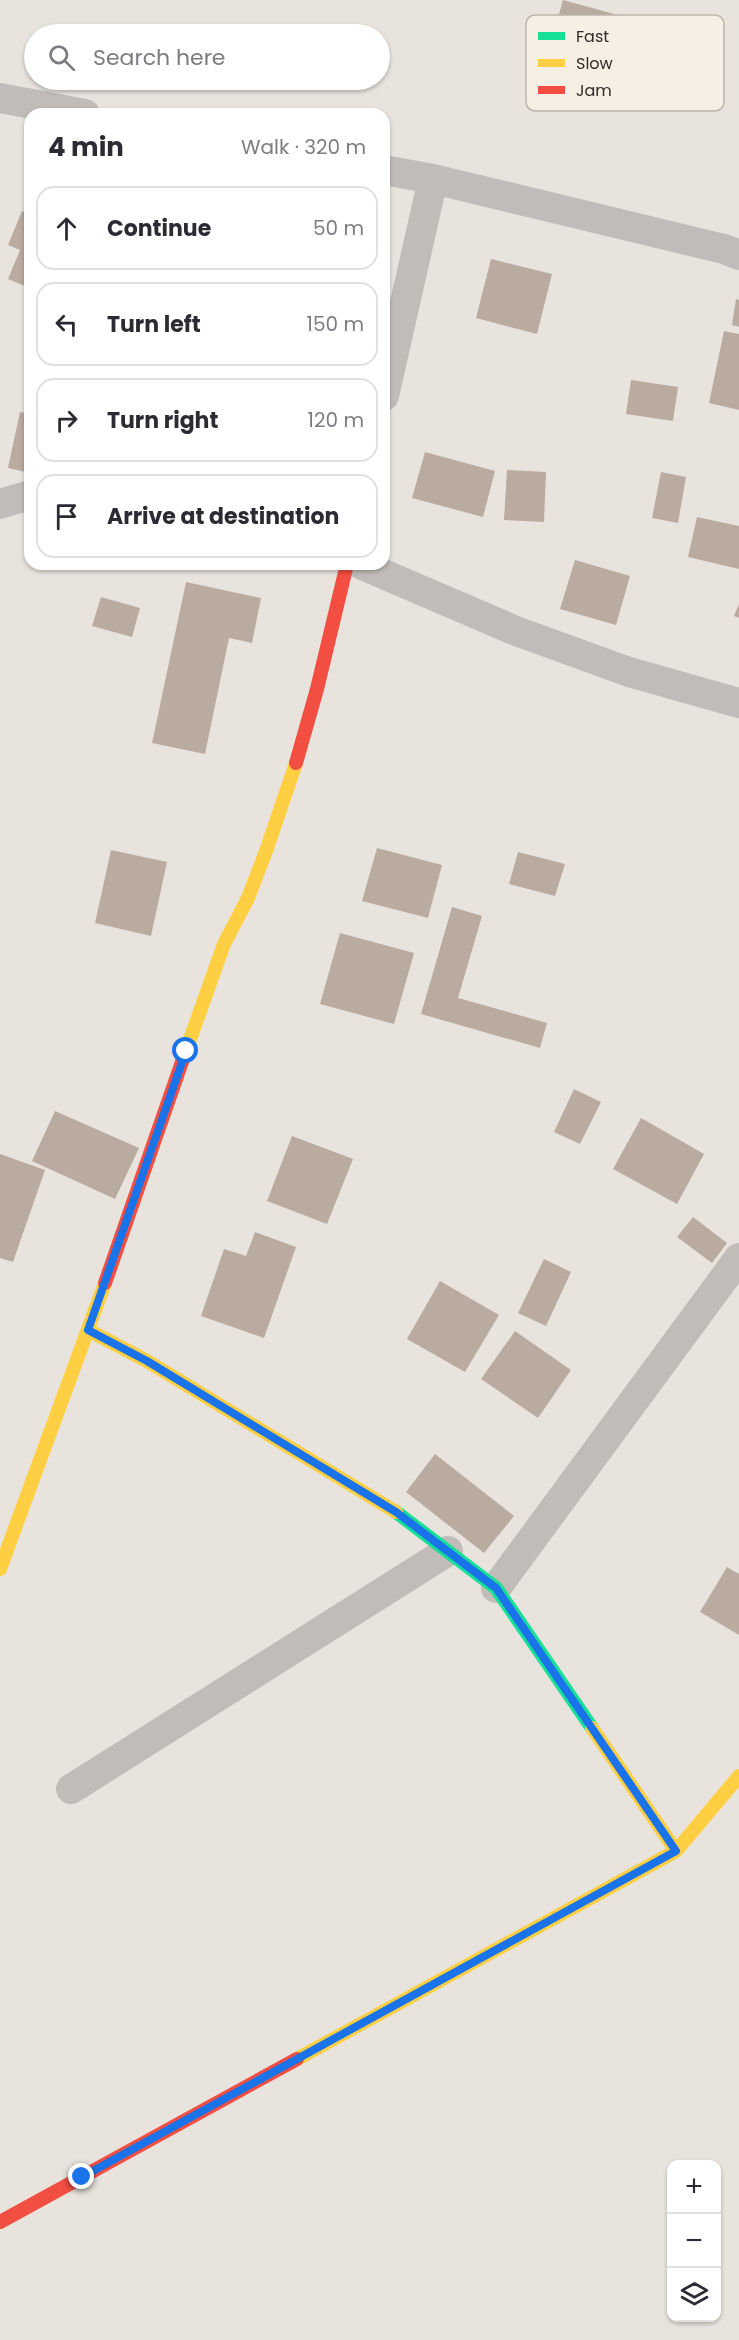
<!DOCTYPE html>
<meta charset="utf-8">
<style>
body{margin:0;font-family:Poppins,sans-serif;background:#f2f2f3;color:#2b2b33}
.controls{position:absolute;right:18px;bottom:18px;display:grid;overflow:hidden;border-radius:12px;box-shadow:0 2px 4px #0004}
.controls button{width:54px;height:54px;display:grid;place-items:center;padding:0;border:0;border-bottom:2px solid #e1e1e2;background:#fff;color:#2b2b33;font:30px sans-serif}
.stop{position:absolute;width:18px;height:18px;margin:-14px;border:4px solid #1a73e8;border-radius:50%;background:#fff}
.stop.end{background:#1a73e8;border-color:#fff;box-shadow:0 2px 6px #0008}
.list{margin:0;padding:0;list-style:none}
h2{display:flex;justify-content:space-between;align-items:center;height:78px;margin:0;padding:0 24px;font-size:26px}
h2 small{font-size:20px;font-weight:400;color:#7c7c81}
.list li{display:grid;grid-template-columns:39px 1fr auto;gap:18px;align-items:center;box-sizing:border-box;height:84px;margin:0 12px 12px;padding:0 12px;border:2px solid #e1e1e2;border-radius:18px}
.list b{display:block;font-size:22px;white-space:nowrap}
.list em{font-size:20px;font-style:normal;color:#7c7c81}
.icon{flex:none;width:33px;height:33px;fill:none;stroke:currentColor;stroke-width:2;stroke-linecap:round;stroke-linejoin:round}
.map{position:relative;flex:none;width:739px;height:2340px;overflow:hidden}
.search{position:absolute;background:#fff;box-shadow:0 2px 4px #0004;left:24px;top:24px;width:366px;height:66px;display:flex;align-items:center;gap:15px;box-sizing:border-box;padding:0 21px;border-radius:33px;color:#7c7c81;font-size:22px}
.panel{position:absolute;background:#fff;box-shadow:0 2px 4px #0004;left:24px;top:108px;width:366px;height:462px;border-radius:18px}
.map>svg:first-child{display:block}
.building{fill:#baaba0}
.lines{fill:none;stroke-linecap:round;stroke-linejoin:round}
.street{stroke:#c1bcb7;stroke-width:30}
.fast{stroke:#16e098;stroke-width:14}
.slow{stroke:#ffcf43;stroke-width:14}
.jam{stroke:#f24e42;stroke-width:14}
.route{stroke:#1a73e8;stroke-width:8}
.key{fill:#f6efe4;stroke:#bbb4ab;stroke-width:1.5}
.key-label{font-size:16px;fill:#312a26}
</style>
<div class="map">
<svg width="739" height="2340" viewBox="0 0 739 2340">
<rect width="100%" height="100%" fill="#e8e4dd"/>
<path class="building" d="M563,0l73,20 -16,54 -72,-21z
M22,211l8,4v73l-22,-9 12,-29 -12,-5z
M491,259l61,15 -15,60 -61,-16z
M736,299l3,1v27l-7,-2z
M724,331l15,3v76l-30,-7z
M631,380l47,7 -5,34 -47,-7z
M20,412l10,2v59l-22,-5z
M425,452l70,19 -12,46 -71,-19z
M507,470l39,2 -2,50 -40,-2z
M661,472l25,5 -8,46 -26,-5z
M697,517l42,9v43l-51,-12z
M575,560l55,16 -14,49 -56,-16z
M186,582l75,16 -9,45 -23,-5 -24,116 -53,-11z
M101,597l39,11 -8,29 -40,-11z
M739,604v14l-5,-2z
M377,848l65,17 -14,53 -66,-17z
M111,850l56,12 -16,74 -56,-13z
M518,852l47,12 -10,32 -46,-12z
M452,907l30,9 -24,82 89,25 -7,25 -119,-34z
M340,933l74,20 -20,71 -74,-20z
M574,1089l27,13 -21,42 -26,-12z
M55,1111l84,37 -24,51 -83,-38z
M641,1118l63,36 -27,50 -64,-35z
M292,1136l61,23 -26,65 -60,-23z
M0,1154l45,16 -32,92 -13,-4z
M693,1217l34,26 -15,20 -35,-26z
M255,1232l41,15 -32,91 -63,-22 23,-67 22,7z
M544,1259l27,13 -25,54 -28,-13z
M440,1281l59,34 -34,57 -58,-33z
M515,1331l56,39 -33,48 -57,-39z
M435,1454l79,62 -30,37 -78,-61z
M727,1567l12,7v61l-39,-23z"/>
<g class="lines">
<path class="street" d="M0,98l85,16
M384,170l49,9 291,70 15,6
M384,396l49,-217
M0,504l30,-9
M360,564l156,67 113,41 110,31
M496,1588l243,-330
M71,1789l377,-238"/>
<path class="fast" d="M396,1512l100,76 96,140"/>
<path class="slow" d="M183,1059l41,-115 24,-46 18,-47 30,-88
M88,1330l59,31 249,151
M0,1569l105,-286
M592,1728l84,123
M297,2059l379,-208 63,-75"/>
<path class="jam" d="M296,763l21,-74 30,-125
M105,1283l78,-224
M0,2222l297,-163"/>
</g>
<g class="lines">
<path class="route" d="M82,2177l594,-326 -180,-263 -100,-76 -249,-151 -59,-31 98,-279"/>
</g>
<rect x="526" y="15" width="198" height="96" rx="9" class="key"/>
<rect x="538" y="32" width="27" height="8" fill="#16e098"/>
<rect x="538" y="59" width="27" height="8" fill="#ffcf43"/>
<rect x="538" y="86" width="27" height="8" fill="#f24e42"/>
<g class="key-label">
<text x="576" y="42">Fast</text>
<text x="576" y="69">Slow</text>
<text x="576" y="96">Jam</text>
</g>
</svg>
<div class="controls">
<button>+</button>
<button>−</button>
<button><svg class="icon" aria-label="layers" viewBox="0 0 24 24"><path d="M12 4l9 5-9 5-9-5zM3 14l9 5 9-5"/></svg></button>
</div>
<div class="stop" style="left:186px;top:1051px"></div>
<div class="stop end" style="left:82px;top:2177px"></div>
<div class="search"><svg class="icon" aria-label="search" viewBox="0 0 24 24"><circle cx="10" cy="10" r="6"/><path d="M15 15l6 6"/></svg>Search here</div>
<section class="panel">
<h2>4 min<small>Walk · 320 m</small></h2>
<ul class="list">
<li><svg class="icon" aria-label="ahead" viewBox="0 0 24 24"><path d="M12 20V5M6 11l6-6 6 6"/></svg><div><b>Continue</b></div><em>50 m</em></li>
<li><svg class="icon" aria-label="left" viewBox="0 0 24 24"><path d="M17 20v-9H6M10 6l-5 5 5 5"/></svg><div><b>Turn left</b></div><em>150 m</em></li>
<li><svg class="icon" aria-label="right" viewBox="0 0 24 24"><path d="M7 20v-9h11M14 6l5 5-5 5"/></svg><div><b>Turn right</b></div><em>120 m</em></li>
<li><svg class="icon" aria-label="arrive" viewBox="0 0 24 24"><path d="M6 21V4h12l-3 4 3 4H6"/></svg><div><b>Arrive at destination</b></div></li>
</ul>
</section>
</div>
